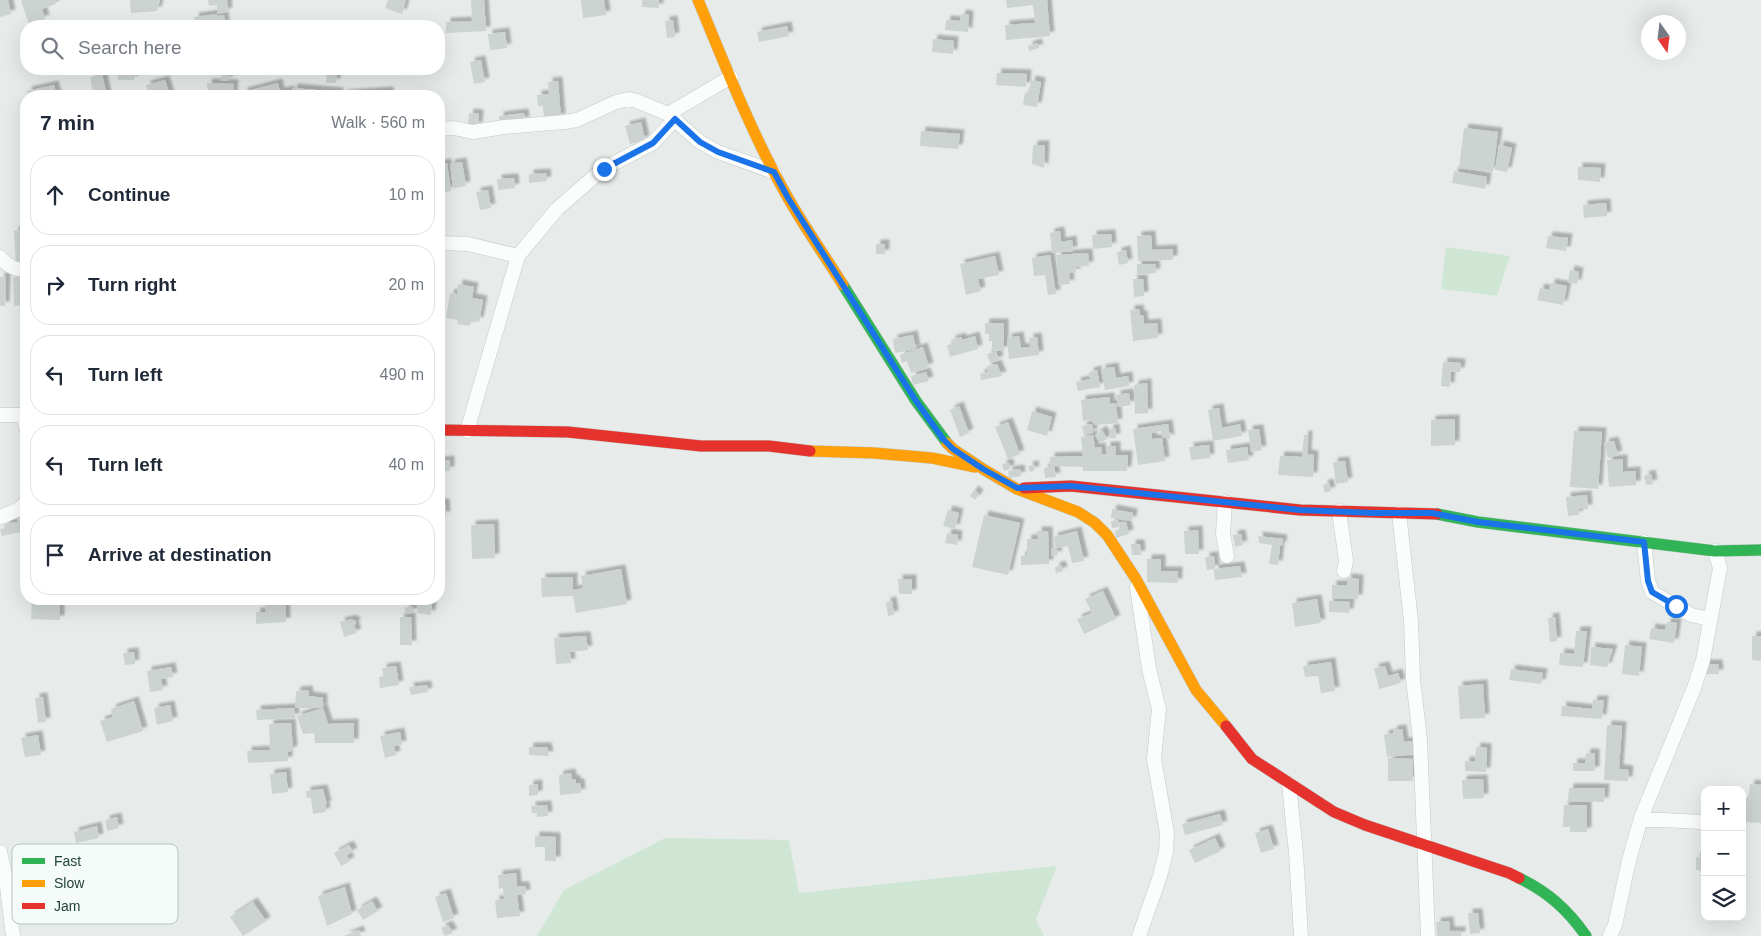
<!DOCTYPE html>
<meta charset="utf-8">
<style>
body{margin:0;font-family:Helvetica,sans-serif;background:#f6f6f7;color:#1f2937}
.controls{position:absolute;right:15px;bottom:15px;display:grid;overflow:hidden;border-radius:10px;box-shadow:0 5px 20px #0002}
.controls button{width:45px;height:45px;display:grid;place-items:center;padding:0;border:0;border-bottom:1px solid #e0e1e3;background:#fff;color:#1f2937;font:25px sans-serif}
.compass{position:absolute;left:1641px;top:15px;width:45px;height:45px;border-radius:50%;background:#fff;box-shadow:0 5px 20px #0002;rotate:166deg}
.stop{position:absolute;width:15px;height:15px;margin:-11px;border:4px solid #1a73e8;border-radius:50%;background:#fff}
.stop.end{background:#1a73e8;border-color:#fff;box-shadow:0 1px 5px #0008}
.list{margin:0;padding:0;list-style:none}
h2{display:flex;justify-content:space-between;align-items:center;height:65px;margin:0;padding:0 20px;font-size:21px}
h2 small{font-size:16px;font-weight:400;color:#747a83}
.list li{display:grid;grid-template-columns:32px 1fr auto;gap:15px;align-items:center;box-sizing:border-box;height:80px;margin:0 10px 10px;padding:0 10px;border:1px solid #e0e1e3;border-radius:20px}
.list b{display:block;font-size:19px;white-space:nowrap}
.list em{font-size:16px;font-style:normal;color:#747a83}
.icon{flex:none;width:28px;height:28px;fill:none;stroke:currentColor;stroke-width:2;stroke-linecap:round;stroke-linejoin:round}
.map{position:relative;flex:none;width:1761px;height:936px;overflow:hidden}
.search{position:absolute;background:#fff;box-shadow:0 5px 20px #0002;left:20px;top:20px;width:425px;height:55px;display:flex;align-items:center;gap:12px;box-sizing:border-box;padding:0 18px;border-radius:20px;color:#747a83;font-size:19px}
.panel{position:absolute;background:#fff;box-shadow:0 5px 20px #0002;left:20px;top:90px;width:425px;height:515px;border-radius:20px}
.map>svg:first-child{display:block}
.green{fill:#cfe6d5}
.building{fill:#cdd3d1;filter:url(#shadow)}
.lines{fill:none;stroke-linecap:round;stroke-linejoin:round}
.street-casing{stroke:#c4c9c7;stroke-width:15}
.fast-casing{stroke:#c2cac7;stroke-width:12}
.slow-casing{stroke:#c2cac7;stroke-width:12}
.jam-casing{stroke:#c2cac7;stroke-width:12}
.street{stroke:#fbfcfc;stroke-width:14}
.fast{stroke:#30b455;stroke-width:11}
.slow{stroke:#ff9f0a;stroke-width:11}
.jam{stroke:#e5322d;stroke-width:11}
.route{stroke:#1a73e8;stroke-width:6}
.key{fill:#f5fbf8;stroke:#b5c4bf;stroke-width:1}
.key-label{font-size:14px;fill:#214339}
</style>
<div class="map">
<svg width="1761" height="936" viewBox="0 0 1761 936">
<defs>
<filter id="shadow"><feDropShadow dx="4.5" dy="-4.5" stdDeviation="1" flood-color="#0004"/></filter>
</defs>
<rect width="100%" height="100%" fill="#e7ecea"/>
<path class="green" d="M1446,247l64,9 -13,40 -56,-7z
M665,838l124,2 10,53 258,-27 -21,53 8,17h-507l27,-46z"/>
<path class="building" d="M0,0h8l3,14 -11,3z
M24,0h31l1,4 -14,5 3,10 -16,5 -8,-23z
M130,0h30l-3,11 -26,2z
M208,0h19l1,12 -11,2v-9l-8,1z
M388,0h18l-4,14 -17,-6z
M471,0h13l2,31 -40,2v-11l26,-1z
M581,0h23l2,15 -23,3z
M642,0h17v8l-17,-1z
M1006,0h41l3,36 -44,4 -1,-15 30,-2 -2,-18 -26,3z
M217,14v2l7,-1 1,10 -29,1 -2,-9z
M961,14l8,1 -1,17 -23,-2 1,-10 14,1z
M673,20l2,17 -8,1 -2,-17z
M787,26l2,10 -30,6 -2,-10z
M505,32l2,16 -17,2 -2,-16z
M933,39l21,2 -1,13 -21,-2z
M1037,43l2,5 -10,3 -1,-5z
M481,60l4,22 -11,2 -4,-22z
M117,69h47v3l-30,1v7h-16z
M222,69h8l-2,12h-7z
M327,69h10l-1,14h-10z
M997,73l30,1 -1,13 -30,-2z
M102,74l5,22h-13l-4,-19z
M165,80l5,16h-21l-3,-11z
M1031,80l10,2 -4,25 -14,-2 2,-13 4,1z
M558,81l3,37 -17,1 -1,-13h-5l-1,-11 12,-1 -1,-12z
M207,83l27,1 -1,12 -25,-1z
M278,83l2,9 10,-2 1,6h-17v-3l-13,3h-17l-1,-4z
M54,85l3,11h-29l-1,-5z
M293,88l46,4v4h-47z
M389,91l1,5h-47v-2z
M469,113l10,1 -1,13 -10,-1z
M524,113l1,8 -25,3 -1,-8z
M641,122l4,18 -15,4 -5,-18z
M1464,128l34,4 -5,40 -34,-4z
M921,131l39,3 -2,15 -38,-3z
M1033,145h12l-1,23 -12,-4z
M1499,145l13,3 -5,24 -12,-2z
M462,162l4,24 -13,2 -3,-24z
M447,163l4,28 -12,2v-29z
M1578,167l23,1 -1,14 -22,-2z
M1454,171l33,6 -2,12 -33,-6z
M546,173l1,8 -18,2v-9z
M514,178l1,10 -17,2 -1,-11z
M488,190l3,18 -11,2 -4,-18z
M1606,203l1,13 -23,2 -1,-13z
M26,230v14l-3,1 2,20 -9,1 -2,-35z
M1060,231l1,11 11,-2 1,11 -21,2 -2,-20z
M1111,234l1,13 -19,2 -1,-14z
M1151,235l1,15 21,-1v11l-35,1 -1,-25z
M1548,236l20,2 -2,13 -20,-3z
M876,244h9v10h-9z
M1126,250l2,13 -9,2 -2,-13z
M1088,253l1,13 -14,1 1,6h-7l1,11 -11,1 -3,-30z
M1050,255l6,39 -8,1 -3,-20 -11,1 -2,-18z
M995,256l4,19 -21,4 3,12 -15,4 -6,-31z
M1137,264h18l1,9 -19,2z
M1570,270l9,2 -2,12 -9,-2z
M0,277h6l-1,29h-5z
M13,277h13v28l-12,1z
M1133,279h10l1,17 -10,1z
M1551,283l16,3 -4,19 -26,-5 3,-12 9,2z
M458,284l16,3 -2,11 11,2 -4,22 -8,-2 -1,6 -13,-2 1,-4 -12,-2 4,-25 7,1z
M1139,309l1,6h3l1,9 13,-1 1,15 -25,3 -3,-31z
M985,323h19v28h-8l3,9 -9,3 -3,-9 9,-3h-4v-10h-3v-7h-4z
M913,335l3,14 -21,4 -2,-14z
M975,336l3,13 -28,8 -3,-12 5,-1 -1,-4 10,-3 1,3z
M1019,336l2,12 9,-1 -1,-9 8,-1 2,18 -30,4 -2,-21z
M923,347l6,20 -18,6 -4,-12 -5,2 -2,-8z
M1443,362l18,1 -1,9h-9l-1,15 -9,-1z
M997,364l5,12 -21,4 -1,-6 8,-2 -1,-6z
M1114,367l2,11 12,-2 1,10 -24,4 -4,-21z
M1097,370l3,17 -22,4 -2,-9 14,-3 -1,-7z
M926,372l3,9 -16,4 -2,-9z
M1147,383l1,30 -13,1 -1,-29z
M1129,393l2,12 -13,2 -2,-12z
M1110,397v7l6,-1 2,20 -23,2 -4,-5 -8,1 -2,-21z
M959,406l10,27 -9,4 -10,-27z
M1219,408l3,20 18,-4 2,12 -29,5 -5,-31z
M1032,411l20,6 -5,19 -20,-6z
M1455,419v26l-24,1v-26z
M1008,422l12,32 -12,5 -13,-32z
M1092,424l1,9 -9,2 -2,-9z
M1168,424l2,15 -8,-2 -1,-6 -9,2v6l10,-1 3,23 -27,4 -5,-36z
M1115,428l1,10h-7v-9z
M1259,429l3,21 -11,2 -3,-22z
M1102,430l5,9 -7,4 -5,-8z
M1574,431l28,1 -4,57 -28,-2z
M1093,435l2,13 6,-1 1,7h4v-8h10v9h12l-1,16h-44v-4l-29,-1 2,11 -11,1 -1,-10 6,-1v-10l33,-1 -2,-19z
M1304,435h4l-1,19 7,1 -1,22 -35,-2 2,-19 22,1z
M1614,441l4,14 -10,3 -4,-15z
M1209,445l1,13 -19,2 -2,-13z
M1247,447l2,13 -21,3 -2,-13z
M1623,459v13l13,-1v14l-27,2 -2,-27z
M450,460v11l-11,1v-11z
M1345,461l3,21 -12,2 -3,-22z
M1009,463l1,6 -6,2 -2,-7z
M1034,465l1,5 -5,2 -2,-6z
M1020,469l1,7 -12,2 -1,-7z
M1651,474l2,10 -7,1 -2,-9z
M1329,483l2,8 -6,2 -2,-8z
M974,490l5,4 -4,6 -5,-4z
M1587,495l1,14h-9v6l-11,1 -2,-19z
M439,503h6l1,13h-7z
M26,508v23l-24,5 -2,-7 6,-1 -1,-4 13,-2 -2,-12z
M1112,509l21,4 -1,8 -21,-3z
M948,510l11,3 -4,16 -12,-3z
M984,515l36,8 -12,52 -36,-8z
M1118,520l1,7 -7,1 -1,-7z
M1126,522l3,12 -13,4 -1,-7 5,-2 -1,-5z
M494,524l1,34 -23,1 -1,-34z
M1198,530l1,24h-14l-1,-23z
M1037,531h11l1,33 -28,1v-9l6,-1v-16h11z
M1077,531l7,30 -12,2 -4,-17 -12,2 2,7 -6,1 -1,-7 5,-1 -3,-11z
M947,533l11,2 -1,10 -12,-2z
M1241,534l2,11 -8,2 -2,-12z
M1258,536l25,3 -1,7h-2l-2,19 -9,-1 3,-19 -13,-2z
M1131,544h9l1,11h-9z
M1214,556l1,13h-1l26,-3 2,11 -27,3 -1,-11 -7,1 -2,-13z
M1147,559h14v12h17v12l-31,-1z
M1061,565l2,6 -7,2 -1,-6z
M621,569l6,35 -51,9 -3,-17 -31,1 -1,-19 32,-1v13l10,-2 -2,-12z
M1347,578l12,1 -1,20h-26v-14h15z
M898,579h14v15h-13z
M1103,591l13,28 -32,15 -7,-15 15,-6 -7,-14z
M32,599h28v21l-29,-1z
M285,599l1,23 -30,2v-12h10l-1,-12z
M400,599h19v3l-19,-1z
M1317,599l4,24 -26,4 -3,-24z
M892,601l2,14 -6,1 -2,-14z
M1329,601l21,1 -1,11 -20,-1z
M418,604l14,1 -1,10 -14,-2z
M412,606l2,6 -8,2 -1,-6z
M400,617h11l1,28h-12z
M1555,617l2,24 -7,1 -2,-24z
M352,619l1,2 2,-1 1,4 -2,1 3,8 -13,4 -4,-15z
M1667,622l10,1 -3,20 -25,-4 2,-11 14,2z
M1576,631h11l-4,36 -24,-2 1,-12 14,1z
M586,636l2,14 -18,2 1,11 -15,1 -2,-26z
M1752,636h9v25l-9,-1z
M1625,645l17,2 -3,29 -17,-2z
M1591,647l22,2 -6,18 -17,-2z
M134,652l1,12 -10,1 -2,-12z
M1331,662l4,29 -14,2 -3,-17 -13,1 -2,-11z
M1702,664h16l1,10h-16z
M396,666l3,19 -19,3 -1,-11 5,-1 -2,-8z
M1385,666l3,10 10,-3 3,10 -22,6 -5,-21z
M171,667l2,10 -12,2 2,11 -13,2 -3,-21z
M1511,669l32,4 -2,11 -32,-4z
M1483,684l2,34 -25,1 -2,-33z
M427,685l1,7 -17,3 -2,-8z
M308,690l1,6 14,2v10h-28l1,-17z
M43,697l3,25 -8,1 -3,-25z
M1593,700h11l-2,19 -41,-3 1,-10 30,3z
M134,701l9,30 -36,11 -7,-21 13,-4 -2,-8z
M170,705l3,16 -16,4 -3,-17z
M294,708l1,10 -38,2 -1,-10z
M323,708l5,16 26,-1v20h-39l-1,-10 -11,1 -6,-18z
M291,723l2,27 -5,2v9l-40,2 -1,-12 23,-1 -1,-26z
M1607,725l15,1 -3,43 10,1 -1,11 -24,-1z
M1402,729l2,13 12,-1 1,13 -30,3 -3,-22 9,-2v-3z
M400,732l2,13 -8,1 2,9 -11,3 -5,-22z
M38,735l3,20 -16,2 -4,-19z
M529,747h18l2,9 -20,-1z
M1476,747l11,1 -1,24 -21,-1v-10l10,1z
M1586,753h9v18h-22v-8h12z
M1388,758l25,1v22h-25z
M286,772l2,20 -16,2 -2,-20z
M571,773l1,6 4,1v3h4l1,10 -21,2 -1,-20z
M1483,779l1,19 -21,1 -1,-19z
M538,784v11l-9,1v-11z
M1750,784l11,1v38l-18,-1 2,-23 4,-3z
M1569,788h36l-1,14 -36,-1z
M323,789l4,16h-2l1,7 -13,2 -2,-16h-4l-1,-7z
M547,805l1,11 -11,1v-4h-5l-1,-7z
M1564,805h23v27h-17v-5h-7z
M1701,807h4v19h-3z
M1220,814l3,11 -38,10 -3,-11z
M117,817l2,11 -12,3 -2,-11z
M97,826l2,12 -23,5 -2,-11z
M1268,829l6,20 -13,4 -6,-20z
M535,836l21,1v24h-11v-14h-10z
M1215,838l6,13 -26,12 -6,-13z
M349,845l4,7 -6,3 3,6 -9,5 -7,-13z
M1696,857l9,1v13l-9,-1z
M516,873l1,13h8l1,8 -9,1 3,21 -23,2 -2,-18 9,-1 -1,-11 -4,1 -1,-14z
M345,887l7,27 -25,12 -9,-30z
M446,893l8,25 -11,4 -8,-25z
M372,901l6,10 -15,9 -6,-10z
M253,902l13,19 -23,15 -13,-19z
M1468,913h10l2,20 -10,1z
M1449,921l1,10h11v5h-24l-1,-14z
M448,925l5,8 -8,3 -4,-8z
M359,930l2,6h-17z"/>
<g class="lines">
<g class="street-casing">
<path id="street" d="M668,114l63,-37
M439,129l15,-1 19,4 31,-5 60,-5 13,-2 39,-18 13,-3 8,2 31,13 32,28 18,10 56,20
M439,243l29,1 50,12
M0,257c7,9 15,13 26,13
M0,415h26
M23,415l3,13
M467,431l51,-175 39,-47 46,-40 50,-26 22,-24
M1225,502l-2,32 4,22
M1339,511l7,50 -2,10
M1399,513l12,108 2,58 7,60 8,197
M1,517l16,-7 9,-7
M1644,542l4,39 4,11 39,23 19,4
M1137,587l12,82 10,40 -5,50 13,74 -1,19 -6,24 -21,60
M1289,784l7,69 5,83
M1641,820h21l39,2
M0,852l6,27 7,57
M1610,936l5,-11 14,-65 12,-42 53,-130 9,-28 17,-92 -5,-17"/>
</g>
<g class="fast-casing">
<path id="fast" d="M843,285l73,116 31,42
M1437,514l41,8 237,29 46,-1
M1519,878c29,14 49,32 67,58"/>
</g>
<g class="slow-casing">
<path id="slow" d="M698,0c28,67 54,135 90,198 17,30 37,58 55,87
M947,443l6,6 30,20 34,20 61,23 17,11 12,12 29,44 60,111 30,36
M810,451l64,2 58,5 43,9"/>
</g>
<g class="jam-casing">
<path id="jam" d="M439,430l129,2 133,14h68l41,5
M1024,488l47,-2 229,24 137,4
M1226,726l26,33 82,53 31,13 144,48 10,5"/>
</g>
<use href="#street" class="street"/>
<use href="#fast" class="fast"/>
<use href="#slow" class="slow"/>
<use href="#jam" class="jam"/>
</g>
<g class="lines">
<path class="route" d="M604,169l49,-26 22,-24 25,23 18,10 56,20 14,26 128,203 27,38 10,10 30,20 34,19 54,-2 229,24 73,3h59l46,9 166,20 4,39 4,11 24,14"/>
</g>
<rect x="12" y="844" width="166" height="80" rx="8" class="key"/>
<rect x="22" y="858" width="23" height="6" fill="#30b455"/>
<rect x="22" y="880" width="23" height="7" fill="#ff9f0a"/>
<rect x="22" y="903" width="23" height="6" fill="#e5322d"/>
<g class="key-label">
<text x="54" y="866">Fast</text>
<text x="54" y="888">Slow</text>
<text x="54" y="911">Jam</text>
</g>
</svg>
<div class="controls">
<button>+</button>
<button>−</button>
<button><svg class="icon" aria-label="layers" viewBox="0 0 24 24"><path d="M12 4l9 5-9 5-9-5zM3 14l9 5 9-5"/></svg></button>
</div>
<svg class="compass" viewBox="-18 -18 36 36"><path d="M0-13l5 13h-10z" fill="#e53935"/><path d="M0 13l5-13h-10z" fill="#747a83"/></svg>
<div class="stop" style="left:1676px;top:606px"></div>
<div class="stop end" style="left:604px;top:169px"></div>
<div class="search"><svg class="icon" aria-label="search" viewBox="0 0 24 24"><circle cx="10" cy="10" r="6"/><path d="M15 15l6 6"/></svg>Search here</div>
<section class="panel">
<h2>7 min<small>Walk · 560 m</small></h2>
<ul class="list">
<li><svg class="icon" aria-label="ahead" viewBox="0 0 24 24"><path d="M12 20V5M6 11l6-6 6 6"/></svg><div><b>Continue</b></div><em>10 m</em></li>
<li><svg class="icon" aria-label="right" viewBox="0 0 24 24"><path d="M7 20v-9h11M14 6l5 5-5 5"/></svg><div><b>Turn right</b></div><em>20 m</em></li>
<li><svg class="icon" aria-label="left" viewBox="0 0 24 24"><path d="M17 20v-9H6M10 6l-5 5 5 5"/></svg><div><b>Turn left</b></div><em>490 m</em></li>
<li><svg class="icon" aria-label="left" viewBox="0 0 24 24"><path d="M17 20v-9H6M10 6l-5 5 5 5"/></svg><div><b>Turn left</b></div><em>40 m</em></li>
<li><svg class="icon" aria-label="arrive" viewBox="0 0 24 24"><path d="M6 21V4h12l-3 4 3 4H6"/></svg><div><b>Arrive at destination</b></div></li>
</ul>
</section>
</div>
